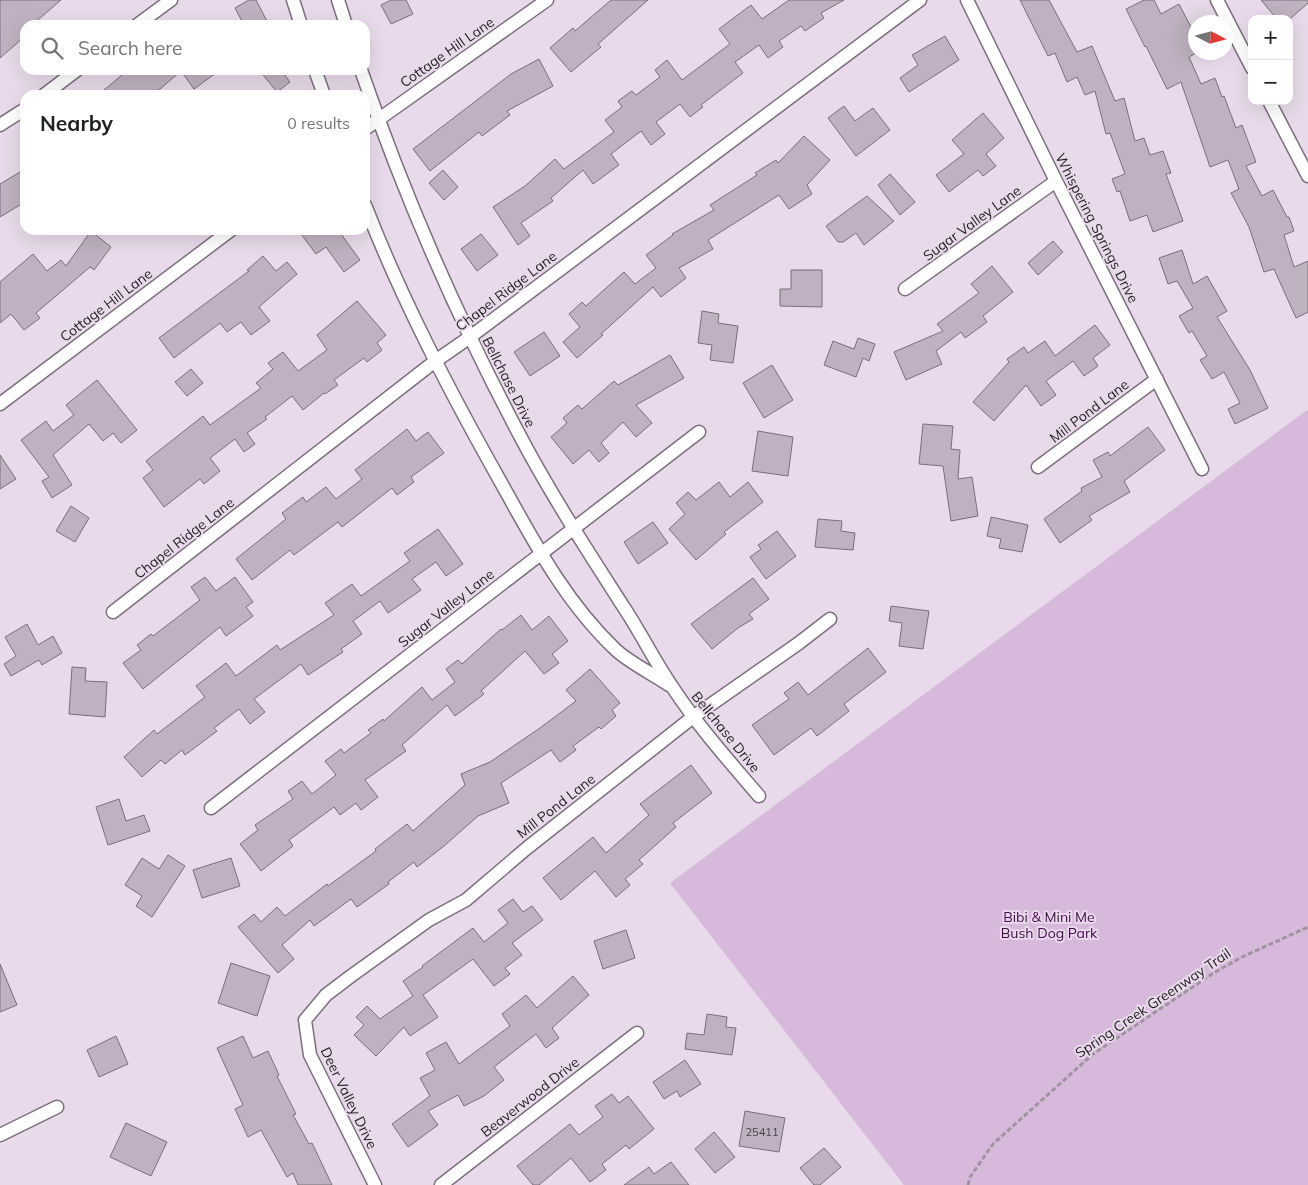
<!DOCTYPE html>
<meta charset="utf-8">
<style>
body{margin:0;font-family:Mulish,sans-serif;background:#f6f6f6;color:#202124}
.controls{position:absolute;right:15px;top:15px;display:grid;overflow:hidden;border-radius:10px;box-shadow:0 5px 20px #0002}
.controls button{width:45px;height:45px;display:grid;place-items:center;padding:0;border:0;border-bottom:1px solid #e0e0e0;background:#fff;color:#202124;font:25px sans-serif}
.compass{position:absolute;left:1188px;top:15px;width:45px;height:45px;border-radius:50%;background:#fff;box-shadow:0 5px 20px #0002;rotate:96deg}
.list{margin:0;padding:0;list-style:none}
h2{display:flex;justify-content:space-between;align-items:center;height:65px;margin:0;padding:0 20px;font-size:21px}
h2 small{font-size:16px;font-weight:400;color:#757577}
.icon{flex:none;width:28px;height:28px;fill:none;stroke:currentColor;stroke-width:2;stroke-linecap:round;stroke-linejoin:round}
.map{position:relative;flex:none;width:1308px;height:1185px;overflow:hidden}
.search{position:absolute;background:#fff;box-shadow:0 5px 20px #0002;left:20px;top:20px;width:350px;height:55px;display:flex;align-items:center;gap:12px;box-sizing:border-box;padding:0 18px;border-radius:15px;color:#757577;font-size:19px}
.panel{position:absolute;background:#fff;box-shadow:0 5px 20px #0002;left:20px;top:90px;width:350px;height:145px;border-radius:15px}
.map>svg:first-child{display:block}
.green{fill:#d7badb}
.building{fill:#bfb1c1;stroke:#7a6e7c}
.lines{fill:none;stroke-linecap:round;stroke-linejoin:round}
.street-casing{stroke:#7c6f7d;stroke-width:15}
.path{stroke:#9f94a0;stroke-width:3;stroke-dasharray:5 2.5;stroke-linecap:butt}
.street{stroke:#fff;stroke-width:12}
.labels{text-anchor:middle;stroke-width:4;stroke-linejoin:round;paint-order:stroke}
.number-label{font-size:11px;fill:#48414a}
.street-label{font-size:14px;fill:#211c22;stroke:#e8daea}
.park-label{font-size:14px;fill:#430b4b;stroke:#e8daea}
</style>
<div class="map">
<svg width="1308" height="1185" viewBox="0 0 1308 1185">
<rect width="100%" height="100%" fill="#e8daea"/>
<path class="green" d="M1307,410l1,2v773h-404l-234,-302z"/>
<path class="building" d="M0,0h61l-29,25h-7v6l-5,4 3,3 -23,20z
M249,0h7l13,25h-25l-9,-17z
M391,0h15l7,14 -22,10 -10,-19z
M611,0h37l-50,44 3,3 -30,25 -21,-24 23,-20 2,3z
M789,0h55l-23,13 3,5 -19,13 -4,-5 -22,15 4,6 -15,11 -9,-13 -24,17 8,11 -42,32 2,2 -13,10 -10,-13 -24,18 9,12 -14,11 -10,-14 -30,23 8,11 -26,19 -10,-14 -32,28 2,3 -32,22 9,13 -12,9 -25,-38 32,-21 30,-27 9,10 50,-37 -9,-12 17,-13 -4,-6 14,-10 4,4 24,-18 -5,-7 12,-10 15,20 48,-36 -11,-15 32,-24 11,14z
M1020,0h29l28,52 15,-6 23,55 9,-3 11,43 9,-3 6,17 13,-4 8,22 -5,1 17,47 -30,11 -6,-17 -17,6 -10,-30 -3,1 -5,-13 13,-5 -15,-41 -4,1 -11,-43 -10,4 -8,-18 -10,5 -12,-29 -7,3z
M1144,0h10l7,14 18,-10 17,33v16l-7,4 12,27 14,-6 7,19 2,-1 12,32 6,-3 14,37 -10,4 16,30 11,-6 14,27h2l5,14 -10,4 10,32 14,-6v51l-12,6 -22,-49 -10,3 -15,-45 -18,-34 8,-4 -11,-29 -18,7 -29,-85 -14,7 -21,-43 -1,1 -19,-38z
M1261,0h47v3l-18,16h-13z
M945,36l14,24 -50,32 -9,-14 18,-13 -6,-10z
M539,59l14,27 -46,25 3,4 -28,21 -3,-4 -49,39 -17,-22 98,-75z
M128,70h92l-26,19 -13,-18 -28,24h-55z
M259,70h22l9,12 -13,10z
M844,106l11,15 18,-13 17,22 -34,26 -28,-38z
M983,113l21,25 -18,16 10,12 -13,10 -5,-6 -29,22 -13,-17 28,-21 -12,-14z
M804,136l26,24 -23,25 5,9 -23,15 -10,-14 -71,45 5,9 -34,19 7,10 -25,19 -8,-10 -52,47 2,1 -26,23 -14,-16 17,-15 -11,-13 13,-12 4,4 38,-34 11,12 21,-16 -10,-13 27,-20 -1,-1 42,-24 -4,-5 47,-30 -2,-2 21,-13 2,3z
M25,169v33l-25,15v-33z
M443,170l15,17 -14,13 -15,-17z
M890,174l25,28 -15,13 -22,-30z
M867,196l27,25 -30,24 -8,-12 -13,9h-5l-12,-16z
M298,230h40l22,30 -16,12 -18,-25 -10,7z
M91,231l20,16 -17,23 -4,-3 -54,46 4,5 -16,12 -13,-16 -11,9v-41l33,-28 14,17 14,-11 5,6z
M481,234l17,21 -21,16 -16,-22z
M1053,241l10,11 -25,23 -10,-12z
M1182,250l11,34 14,-8 20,35 -10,6 33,53 18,38 -33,16 -7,-15 12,-6 -16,-31 -12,7 -12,-19 7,-4 -15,-25 -3,2 -10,-17 14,-8 -16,-27 -9,3 -9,-26z
M263,256l13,15 11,-9 10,12 -38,33 11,14 -19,14 -10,-13 -14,10 -7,-9 -46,35 -15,-20 90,-67 -2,-1z
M992,266l21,26 -30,24 4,6 -22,16 -4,-6 -25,19 6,13 -36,16 -12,-28 49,-21 -6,-7 42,-31 -8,-9z
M791,270h31v37l-42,-1v-17h11z
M357,301l29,34 -9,8 5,7 -15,12 -3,-4 -30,22 4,5 -13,9 -1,-1 -21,17 -11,-14 -27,21 2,2 -20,14 8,11 -11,8 -9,-13 -25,19 10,13 -16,13 -4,-5 -36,28 -21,-29 10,-8 -7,-9 57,-45 7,9 51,-37 -5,-5 17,-14 -5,-6 15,-11 15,19 29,-21 -10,-15z
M702,311l17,3 -1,9 20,3 -5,37 -23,-3 2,-15 -14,-2z
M1095,325l15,20 -17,13 5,8 -14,10 -11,-15 -27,20 10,14 -15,11 -15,-21 -32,36 -21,-19 36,-40 -2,-3 17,-12 4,6 17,-12 10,15z
M544,332l16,24 -30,20 -16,-24z
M858,338l17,6 -6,17 -6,-3 -7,19 -32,-12 9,-24 21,8z
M670,355l14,23 -48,27 16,18 -16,14 -13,-15 -22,21 8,10 -10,9 -10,-12 -16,14 -22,-27 16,-14 -4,-5 15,-13 4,4 32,-28 4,4z
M772,365l21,35 -29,18 -21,-35z
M191,369l12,14 -16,13 -12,-14z
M97,380l40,50 -16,13 -8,-10 -10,8 -14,-17 -36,31 19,30 -20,13 -10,-17 7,-4 -28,-37 25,-19 7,10 21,-16 -8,-10z
M923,424l30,2 -2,23 9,1 -2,29 14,-2 6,39 -27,5 -8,-55 -24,-2z
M1148,427l17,23 -41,31 6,11 -41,24 3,4 -32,23 -16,-24 38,-28 -1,-3 21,-11 -9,-17 15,-8 2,4z
M407,429l9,12 12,-9 16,21 -33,24 3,5 -17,13 -5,-7 -50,39 -4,-5 -44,33 -4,-5 -38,30 -16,-21 50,-40 -4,-6 21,-16 3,5 20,-15 10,12 26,-20 -7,-9z
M758,431l35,6 -5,39 -36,-5z
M0,455l16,24 -16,10z
M719,482l11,15 18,-15 15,20 -39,30 2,2 -30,26 -27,-31 16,-15 -9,-11 12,-11 8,8z
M71,506l18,12 -14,24 -19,-11z
M991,517l37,8 -6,27 -23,-4 2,-9 -14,-3z
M818,519l24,2 -1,10 14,2 -2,17 -38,-3z
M653,522l15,21 -30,21 -14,-22z
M438,529l25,35 -17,12 -10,-14 -24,17 9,11 -33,23 -8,-12 -27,20 9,13 -21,15 2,3 -35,23 -7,-11 -47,35 11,13 -15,12 -11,-15 -25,19 3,3 -32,24 -3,-5 -17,14 -4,-4 -19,17 -18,-20 30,-27 3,4 48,-37 -9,-11 30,-23 10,13 41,-31 3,5 54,-35 -9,-12 27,-19 9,12 49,-35 -6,-8z
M777,531l19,25 -30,23 -16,-22 11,-8 -3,-4z
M205,577l11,14 19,-14 18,25 -7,5 7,9 -27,20 -6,-9 -77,62 -20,-26 18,-13 -4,-5 14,-11 2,2 47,-36 -9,-13z
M753,578l16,21 -20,15 4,5 -15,9 -26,21 -21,-25z
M891,606l38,5 -6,38 -24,-3 3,-23 -13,-2z
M521,615l11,15 17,-14 19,25 -16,13 7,9 -15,11 -19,-23 -44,40 3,3 -29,22 -8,-11 -45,40 4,6 -41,29 13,17 -17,13 -5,-7 -16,12 -6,-8 -45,33 4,6 -32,25 -21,-27 18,-14 -3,-5 38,-26 -5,-8 14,-10 10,13 24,-19 -11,-14 16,-12 3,4 27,-20 -3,-3 15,-11 1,2 38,-34 10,13 23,-18 -9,-13 12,-9 4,4 39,-35 1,1z
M27,624l11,21 15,-9 9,17 -20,12 -3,-5 -28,16 -7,-12 12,-8 -11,-19z
M868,648l18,24 -42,32 5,7 -32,25 -6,-8 -37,27 -22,-30 37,-26 -5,-6 14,-11 10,13z
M72,667l14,1 -1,13 22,1 -2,35 -36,-3z
M590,669l30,34 -8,7 4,6 -15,13 -2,-2 -26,19 3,4 -16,12 -9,-12 -50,33 8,20 -31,13 -34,30 -27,21 -3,-5 -26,20 1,2 -32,23 -6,-8 -37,27 -4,-6 -28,25 12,14 -16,14 -40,-46 16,-13 7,8 16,-15 8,9 42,-32 1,2 48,-35 -1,-2 32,-25 6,7 52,-46 -4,-11 29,-12 50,-34 36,-27 -10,-11z
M691,765l21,28 -39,30 3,4 -37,33 4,4 -18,15 5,6 -14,12 -21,-26 -34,29 -18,-22 50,-41 13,16 43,-38 -9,-11z
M119,799l7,22 18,-6 6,16 -42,14 -12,-38z
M168,855l17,11 -33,51 -16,-11 6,-10 -17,-11 17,-27 17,11z
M231,858l9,28 -38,12 -9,-28z
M513,899l10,13 9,-6 11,14 -31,23 10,12 -17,13 5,6 -16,12 -21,-27 -50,36 15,22 -28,19 -6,-9 -28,29 -22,-21 10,-10 -8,-8 11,-11 13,13 33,-23 -10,-15 20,-14 -1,-1 51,-38 11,14 24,-19 -10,-13z
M626,930l9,28 -32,11 -9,-28z
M231,963l39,13 -13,40 -39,-13z
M0,964l17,41 -17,7z
M573,976l16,19 -37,33 7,10 -13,10 -10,-14 -42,33 10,13 -20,16 -20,10 -6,-11 -30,16 10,14 -30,22 -16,-23 38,-28 -10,-18 15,-8 -9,-17 20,-11 13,22 51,-38 -8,-12 24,-19 11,13z
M707,1014l20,3 -1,10 10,1 -4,27 -47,-6 2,-16 17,2z
M116,1036l12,28 -29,13 -12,-27z
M243,1036l10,22 15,-7 11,24 -2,1 19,38 -3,1 16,29 3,-1 20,42h-34l-5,-12 -6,4 -26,-47 -13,7 -13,-28 8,-4 -26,-57z
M685,1060l16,24 -21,13 -3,-6 -13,8 -11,-17z
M612,1094l7,9 9,-7 26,33 -25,20 -3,-4 -24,19 4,6 -16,12 -19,-24 -32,27h-6l-16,-19 53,-42 9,11 24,-18 -8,-11z
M745,1111l40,7 -6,34 -40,-6z
M126,1123l41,19 -16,34 -41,-19z
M714,1132l21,25 -20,16 -20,-24z
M824,1148l17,19 -21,18h-6l-14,-17z
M671,1162l18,23h-65l25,-18 5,7z"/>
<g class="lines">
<g class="street-casing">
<path id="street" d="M293,0l8,25
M338,0l8,25
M967,0l89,181 146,288
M1217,0l35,68
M137,25l34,-25
M315,70l9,25
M361,70c43,125 96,247 158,364 31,59 68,116 104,172 18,27 32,56 50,82 25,38 56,73 86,108
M44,95l33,-25
M1269,101l39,75
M0,125l25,-16
M365,129l182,-129
M365,205c37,95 84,185 134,274 34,61 66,123 117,171 14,13 37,24 53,35
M905,289l151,-108
M0,404l231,-174
M1038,467l119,-88
M113,612l321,-250 36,-25 450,-337
M211,808l488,-376
M0,1135l57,-28
M375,1185l-65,-130 -5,-35 21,-25 25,-19 78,-56 37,-20 61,-52 166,-131 106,-74 31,-24
M441,1185l196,-152"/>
</g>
<path class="path" d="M968,1185l2,-8 23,-33 100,-90 119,-80 30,-17 66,-30"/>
<use href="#street" class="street"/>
</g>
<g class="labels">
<g class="number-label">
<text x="762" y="1136">25411</text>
</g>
<g class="street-label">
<text transform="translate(447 52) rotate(-35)" y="5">Cottage Hill Lane</text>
<text transform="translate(972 223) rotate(-36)" y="5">Sugar Valley Lane</text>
<text transform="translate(1097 228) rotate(63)" y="5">Whispering Springs Drive</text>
<text transform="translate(506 291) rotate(-37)" y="5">Chapel Ridge Lane</text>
<text transform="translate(106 305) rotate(-37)" y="5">Cottage Hill Lane</text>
<text transform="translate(509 382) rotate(63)" y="5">Bellchase Drive</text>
<text transform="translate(1089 411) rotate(-37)" y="5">Mill Pond Lane</text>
<text transform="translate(184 538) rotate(-38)" y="5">Chapel Ridge Lane</text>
<text transform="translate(446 608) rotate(-38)" y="5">Sugar Valley Lane</text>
<text transform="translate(726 732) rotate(51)" y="5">Bellchase Drive</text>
<text transform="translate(556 806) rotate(-38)" y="5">Mill Pond Lane</text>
<text transform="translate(1153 1003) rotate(-34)" y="5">Spring Creek Greenway Trail</text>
<text transform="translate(530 1097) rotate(-38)" y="5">Beaverwood Drive</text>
<text transform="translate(349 1098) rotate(64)" y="5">Deer Valley Drive</text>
</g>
<g class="park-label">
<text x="1049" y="922">Bibi &amp; Mini Me<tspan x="1049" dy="16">Bush Dog Park</tspan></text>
</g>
</g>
</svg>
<div class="controls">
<button>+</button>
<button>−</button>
</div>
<svg class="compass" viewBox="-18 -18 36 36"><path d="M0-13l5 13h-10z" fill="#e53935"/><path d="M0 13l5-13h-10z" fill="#757577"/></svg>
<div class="search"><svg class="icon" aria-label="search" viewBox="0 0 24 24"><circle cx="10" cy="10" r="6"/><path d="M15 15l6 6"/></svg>Search here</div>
<section class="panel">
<h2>Nearby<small>0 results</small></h2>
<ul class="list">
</ul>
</section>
</div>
